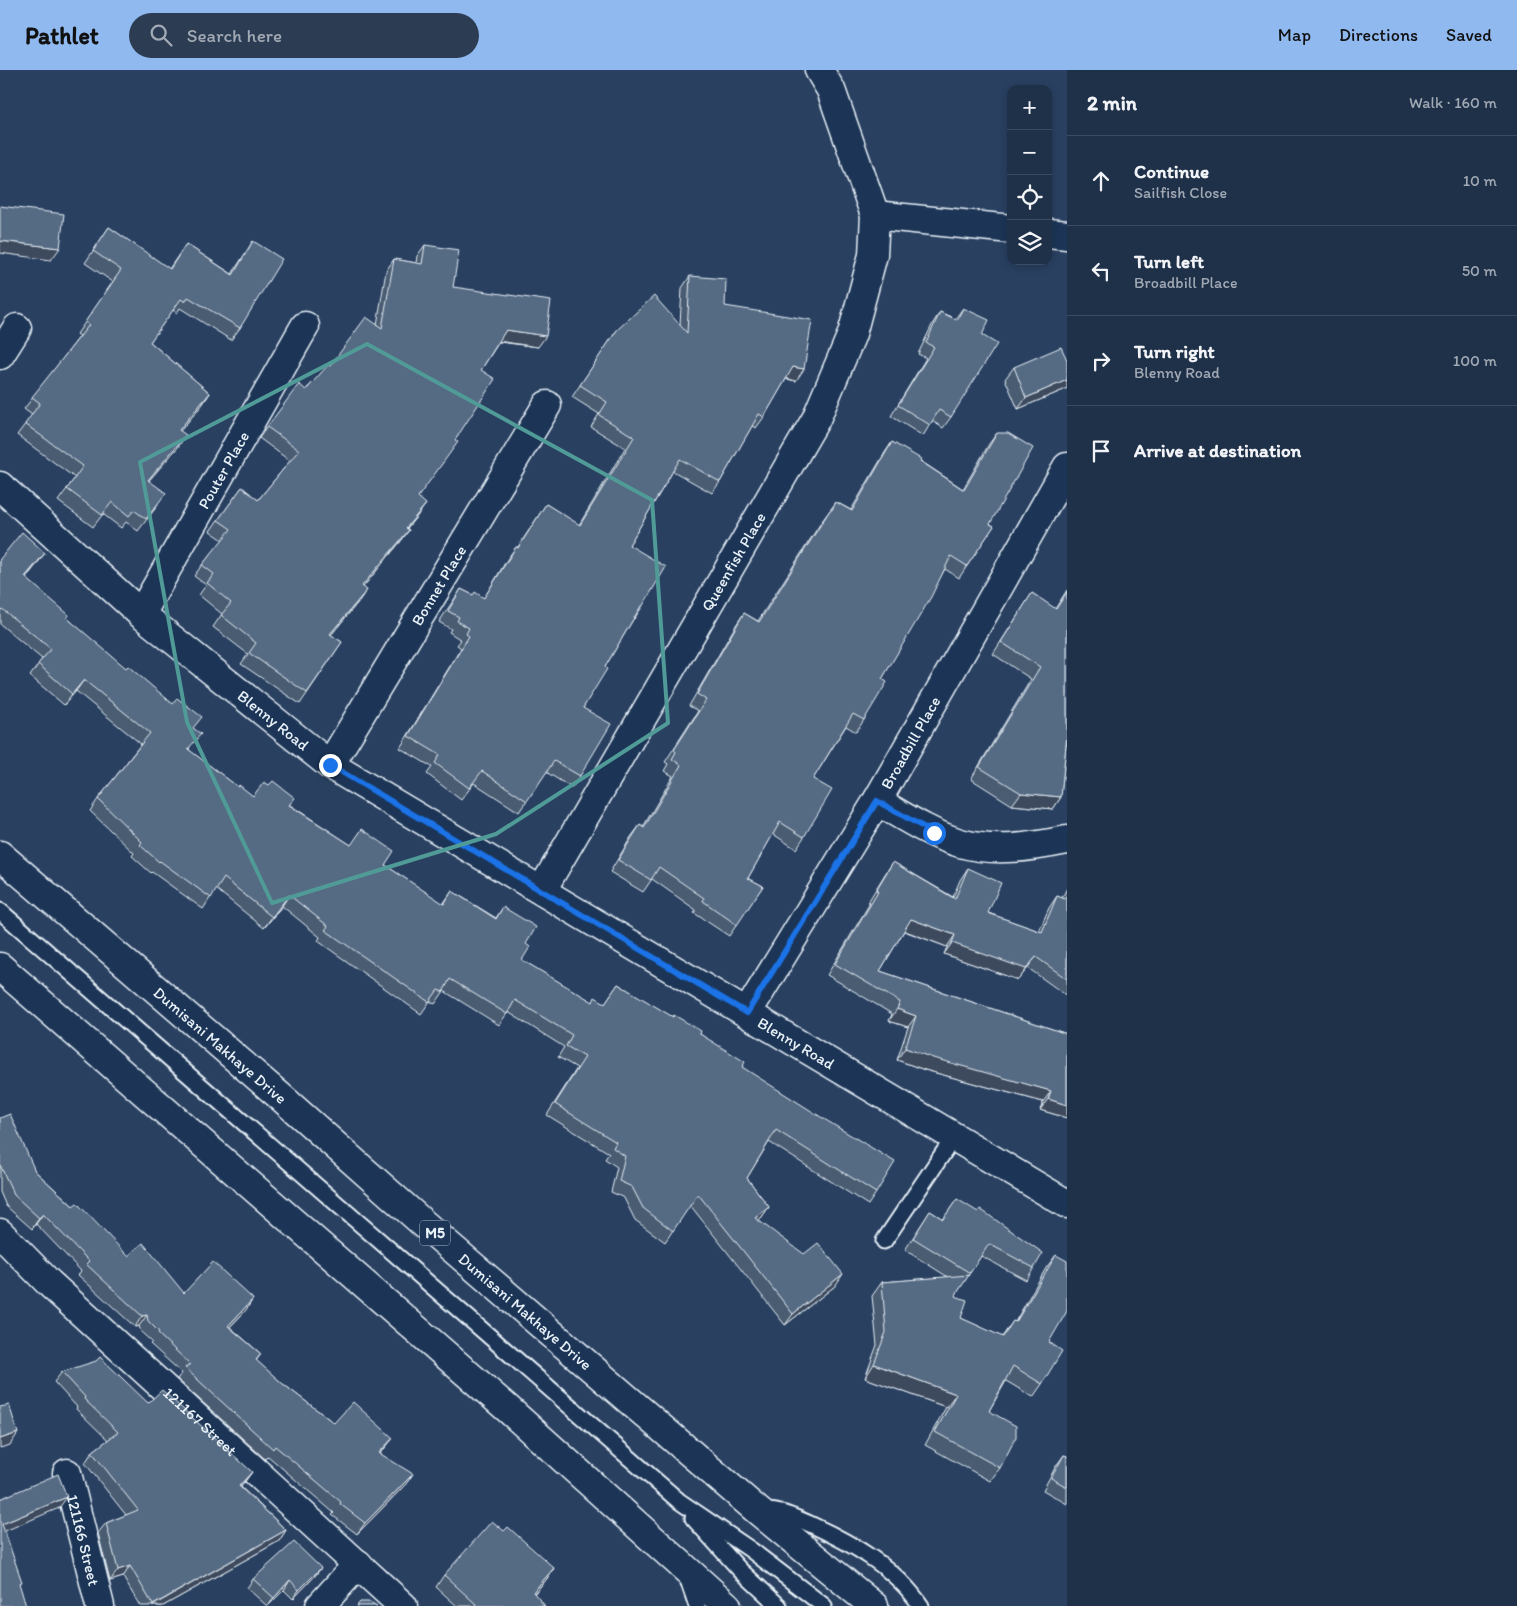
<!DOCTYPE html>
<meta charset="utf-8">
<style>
body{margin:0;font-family:Itim,sans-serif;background:#2c3c53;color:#f1f3f6}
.controls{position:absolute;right:15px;top:15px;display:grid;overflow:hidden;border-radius:10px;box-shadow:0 2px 8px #0003}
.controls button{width:45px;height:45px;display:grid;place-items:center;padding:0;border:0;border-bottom:1px solid #3c4b61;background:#1f3049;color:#f1f3f6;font:25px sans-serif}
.stop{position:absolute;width:15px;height:15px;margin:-11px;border:4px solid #1a73e8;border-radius:50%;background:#fff}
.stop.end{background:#1a73e8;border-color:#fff;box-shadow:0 1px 5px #0008}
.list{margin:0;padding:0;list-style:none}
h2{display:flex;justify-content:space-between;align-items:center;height:65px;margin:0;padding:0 20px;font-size:21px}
h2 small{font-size:16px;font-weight:400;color:#a1a9b4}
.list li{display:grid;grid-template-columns:32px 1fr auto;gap:15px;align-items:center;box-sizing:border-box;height:90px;padding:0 20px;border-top:1px solid #3c4b61}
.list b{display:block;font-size:19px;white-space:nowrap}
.list p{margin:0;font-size:16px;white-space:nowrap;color:#a1a9b4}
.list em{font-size:16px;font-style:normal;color:#a1a9b4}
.icon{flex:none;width:28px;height:28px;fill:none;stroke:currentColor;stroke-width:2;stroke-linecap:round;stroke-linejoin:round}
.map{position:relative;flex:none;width:1067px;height:1536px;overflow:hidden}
header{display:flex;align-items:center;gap:30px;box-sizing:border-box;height:70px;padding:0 25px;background:#90b9f0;color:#111}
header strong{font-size:24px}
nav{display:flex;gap:28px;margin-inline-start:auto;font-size:18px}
.search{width:350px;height:45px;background:#2c3c53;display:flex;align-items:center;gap:12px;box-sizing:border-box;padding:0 18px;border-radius:28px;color:#a1a9b4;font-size:19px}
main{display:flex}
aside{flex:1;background:#1f3049}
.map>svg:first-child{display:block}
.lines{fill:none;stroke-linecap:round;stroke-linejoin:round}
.lane-casing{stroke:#e8f1f8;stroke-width:19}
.street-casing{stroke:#e8f1f8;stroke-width:31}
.primary-casing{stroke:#e8f1f8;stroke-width:31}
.lane{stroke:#1d3557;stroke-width:15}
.street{stroke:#1d3557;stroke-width:28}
.primary{stroke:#1d3557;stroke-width:28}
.wall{fill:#495b71;stroke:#e8f1f8}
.shaded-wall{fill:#3c4a5c;stroke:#e8f1f8}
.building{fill:#556a83;stroke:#e8f1f8}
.route{stroke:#1a73e8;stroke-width:6}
.marked{fill:none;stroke:#509b97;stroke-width:4;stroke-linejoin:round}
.labels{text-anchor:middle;stroke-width:4.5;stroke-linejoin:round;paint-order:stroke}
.shield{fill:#1d3557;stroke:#abb9c8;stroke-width:1}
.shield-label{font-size:15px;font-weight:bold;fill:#e8f1f8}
.street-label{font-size:16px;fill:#e8f1f8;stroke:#1d3557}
</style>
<header>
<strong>Pathlet</strong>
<div class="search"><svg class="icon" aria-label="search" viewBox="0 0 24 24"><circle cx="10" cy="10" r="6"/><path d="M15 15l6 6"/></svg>Search here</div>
<nav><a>Map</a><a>Directions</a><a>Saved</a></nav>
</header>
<main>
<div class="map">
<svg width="1067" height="1536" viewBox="0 0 1067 1536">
<rect width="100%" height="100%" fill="#294061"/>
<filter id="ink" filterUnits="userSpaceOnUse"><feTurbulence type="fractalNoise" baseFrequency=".02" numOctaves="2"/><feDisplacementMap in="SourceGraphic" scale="10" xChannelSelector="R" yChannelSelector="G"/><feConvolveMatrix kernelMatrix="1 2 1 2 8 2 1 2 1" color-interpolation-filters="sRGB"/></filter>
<g filter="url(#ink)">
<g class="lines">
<g class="lane-casing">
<path id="lane" d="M0,841l679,590 72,49 73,56
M884,1171l70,-104
M762,1441c19,-1 31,6 48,13 41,19 85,43 111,82
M693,1448l47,52 39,36
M686,1504l11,32"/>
</g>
<g class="street-casing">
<g id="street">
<path d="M875,145l136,14"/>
<path d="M1048,163l19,2"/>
<path d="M0,285l17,-27"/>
<path id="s1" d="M0,416l141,128 189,151 737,439"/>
<path id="s2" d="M141,544l164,-288"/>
<path id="s3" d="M330,695l217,-360"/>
<path d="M877,731c26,15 53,33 83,42 35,10 72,4 107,-3"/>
<path id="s4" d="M542,820l274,-471 36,-85 21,-79 2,-40 -44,-125 -12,-20"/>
<path id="s5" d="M747,943l130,-212 190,-334"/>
<path id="s6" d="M0,1163l49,50 354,323"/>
<path id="s7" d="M67,1403l33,133"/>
<path d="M320,1536l38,-42"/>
</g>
</g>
<g class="primary-casing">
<g id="primary">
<path id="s8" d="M0,785l282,243 142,126 334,287 116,95"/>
<path d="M0,897l508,442 219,197"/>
</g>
</g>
<use href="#lane" class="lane"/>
<use href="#street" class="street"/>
<use href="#primary" class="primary"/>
</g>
<path class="wall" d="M109,157l60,42 17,-25 46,30 21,-33 -13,87 -9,12 -51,-32 -3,5 -4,-3 -23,32 60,51 -8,12 -22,26 -2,16 -29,33 9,25 -20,26 -12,-9 -5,6 -18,-14 -10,13 -35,-26 17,-23 -58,-43 15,-20 -8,-6 56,-73 -3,-2 36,-52 -28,-19z
M425,175l28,42 85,60 -39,-5 -18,28 -63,127v18l-11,13 2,2 -8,11 -38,46 -4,14 -28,34 11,7 -42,62 -59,-40 7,-10 -35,-27 9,-13 -23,-19 7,-10 -12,-9 8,-11 21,-25 -13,-9 32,-44 16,13 32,-39 -31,-23 8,-11 63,-61 47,-41 9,-54 8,-12 22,4 1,-7z
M690,206l35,30 71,75 -10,-2 -22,38 -8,11 -4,-2 -32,56 -8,11 -39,-22 -44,74 13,62 -8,12v-1l-29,49 -22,41 -3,68 -8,12 -26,-16 -27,40 -45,-29 -13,17 -34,-26 5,-7 -32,-19 61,-100 -4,-3 4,-5 -12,-8 2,-3 -12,-7 22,-33 12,6 11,3 24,-40 8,-11h2l28,-43 33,21 46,-77 -34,-21 8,-13 -27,-17 45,-67 63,-5 2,-37z
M963,238l19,27 -31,82 -8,11 -11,-7 -9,15 -32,-20 35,-58 -8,-4 15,-31 7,-11 15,7z
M1014,297l52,22 -48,20 -13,-30z
M997,363l-7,91 4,2 -35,52 -14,-9 -63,110 -18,41 -8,12 -10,-6 -33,53 -9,58 -8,12 -23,-15 -25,44 15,8 -34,50 -35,-23 2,-3 -44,-31 -9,13 -33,-20 21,-35 9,-12 3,2 30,-51 -9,-5 4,-7 -3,-2 33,-51 -9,-5 47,-81 8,-12 14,8 64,-100 14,-19 15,8 33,-56 8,-12 71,47 26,-45z
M0,489l37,5 -11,14 41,40 127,111 -5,21 49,37 15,9 37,9 61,40 34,20 58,39 9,-13 44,27 7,-11 23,37 -4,16 70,42 13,1 13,-19 82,50 42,33 134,126 -8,12 -99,-63 -22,36 22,29 -8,11 -3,2 77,66 -50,39 -95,-120 -25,37 -30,-22 -11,-22 -13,-6 6,-25 -12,-8 4,-6 -62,-38 30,-47 -19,-11 6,-10 -56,-35 -9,13 -55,-34 -9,13 -5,-3 -9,13 -103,-73 2,-4 -38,-31 -18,22 -48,-39 -13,20 -51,-37 -1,1 -19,-17 2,-3 -44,-42 8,-12 43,-55 -65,-53 -12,14 -34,-29 12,-17 -42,-35z
M1067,520v156l-1,-1 -5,52 -8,12 -41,-4 -41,-26 60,-100 -38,-25 39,-61 23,16z
M893,792l60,35 7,-17 8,-12 20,45 51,18 10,-23 8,-12 5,2 5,-10v108l-39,-28 -10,12 -74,-26 3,-7 -43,-16 -24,40 187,63v84l-27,-8 3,-8 -118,-32 -28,-10 11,-33 -19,-6 3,-7 -65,-39 43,-72 -2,-1 17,-28z
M0,1048l35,53 93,85 56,37 62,17 -16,17 31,27 -5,7 27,23 51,39 59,15 -13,16 26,30 -49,50 -25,-19 2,-2 -66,-57 -3,3 -88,-80 5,-6 -32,-29 2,-2 -11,-10 -2,-6 -4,1 -57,-52 3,-4 -45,-47 -4,5 -26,-23 -6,-14z
M957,1129l77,69 -8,12 -45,-24 -26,40 6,22 41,19 11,-16 2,1 31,-54 10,-13 -7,87 -7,42 -9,13 -27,-16 -17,30 11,57 -10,13 -65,-36 21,-38 -81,-29 12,-33 -5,-49 10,-14 66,-5 -43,-27 25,-39 13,8z
M62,1302l86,31 104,69 -11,15 45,43 -7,11 -116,65h-23l-17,-29 -13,4 -12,-48 8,-10 20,-8 -41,-52 7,-11 16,-12 -32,-31 1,-2 -23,-25z
M1064,1385l3,1v48l-24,-14 13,-24z
M504,1461l50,37 -8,12 -12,14 11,12h-88l-21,-19 8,-12z
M321,1498l-7,9 -21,22 -9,-9 -16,16h-1l-20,-18 6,-9z"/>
<path class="shaded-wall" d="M0,171l60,7 -9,12 -51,-7z
M506,260l40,6 -8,11 -40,-6z
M793,297l11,2 -8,12 -11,-3z
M1067,310v8l-1,1 -48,20 8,-11z
M210,323l-8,12 -31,37 8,-12z
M186,365l-8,12 -38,44 8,-11z
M426,434l-8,11 -20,24 8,-11z
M409,460l-8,11 -46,56 7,-11z
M45,483l-8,11 -20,24 8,-11z
M367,520l-8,11 -37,45 8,-12z
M84,610l-8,11 -12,14 8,-11z
M1021,723l40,4 -8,12 -41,-4z
M289,825l-7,11 -18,22 8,-11z
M911,849l44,16 -8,12 -44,-17z
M952,873l84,14 -18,23 -74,-26z
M897,939l19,7 -8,11 -19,-6z
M905,978l146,43 -8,11 -118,-32 -28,-10z
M1048,1029l19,6v13l-27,-8z
M769,1137l-8,11 -14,11 8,-11z
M43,1144l-7,10 -4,5 7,-11z
M843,1204l-8,12 -50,39 8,-11z
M253,1229l-7,11 -25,26 7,-10z
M147,1245l-8,11 -4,1 7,-11z
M874,1294l82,30 -10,13 -81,-29z
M18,1363l-8,12 -10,3v-9z
M393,1368l-8,10 -14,16 8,-11z
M252,1402l-8,10 -12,14 7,-10z
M413,1404l-7,10 -49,50 8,-11z
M67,1427l-8,11 -59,25 2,-9z
M286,1460l-7,11 -116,65h-11z
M130,1496l-7,11 -13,4 8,-11z
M321,1498l-7,9 -21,22 6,-9z
M554,1498l-8,12 -22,24 9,-12z
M290,1510l-6,10 -16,16 6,-8z"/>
<path class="building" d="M0,136l64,8 -4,34 -60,-7z
M109,157l61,42 16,-25 47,31 20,-34 29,18 -42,69 -52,-31 -3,5 -4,-3 -31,43 60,51 -31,37 7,5 -38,45 18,13 -20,26 -12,-9 -5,6 -17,-14 -10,13 -35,-26 16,-23 -58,-42 15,-21 -8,-6 57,-72 -4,-3 36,-52 -28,-19z
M425,175l34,5 -6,37 98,14 -5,35 -40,-6 -25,40 14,9 -40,61 3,2 -40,55 8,7 -20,24 3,2 -47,56 5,4 -37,44 12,8 -35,51 -58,-40 7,-10 -35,-28 10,-12 -24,-20 7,-9 -12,-9 29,-36 -13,-9 24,-33 16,13 41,-50 -32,-23 32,-43 7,6 22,-25 2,1 36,-49 16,11 12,-69 28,5z
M690,206l36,3 -1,27 87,14 -8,49 -11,-2 -29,50 -5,-3 -39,68 -40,-23 -51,86 37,22 -24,40 -1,-1 -36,61 2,2 -24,39 28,16 -31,52 -26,-15 -27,40 -45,-30 -13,17 -34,-25 5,-8 -32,-19 61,-100 -3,-2 3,-6 -12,-7 2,-4 -11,-6 13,-22 12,6 2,-3 9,6 32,-51 2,1 28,-44 34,21 54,-88 -35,-22 8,-13 -27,-17 37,-55 37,-34 33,37z
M963,238l26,12 -7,15 15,9 -46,73 -12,-7 -9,15 -32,-20 36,-58 -8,-4 14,-31 17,8z
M1061,277l6,13v20l-41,18 -12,-31z
M997,363h11l25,15 -43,76 4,2 -27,40 -16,-10 -20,41 -49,82 5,3 -23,38 -11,-6 -40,65 19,11 -28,47 -24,-15 -32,56 15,8 -26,39 -34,-24 1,-3 -45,-31 -8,13 -33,-20 22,-35 4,3 37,-63 -9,-6 4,-7 -2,-2 32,-50 -9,-6 47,-81 15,9 71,-112h2l4,-8 16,9 40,-69 29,17 -1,2 44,29z
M22,462l23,21 -20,24 44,38 -2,3 59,50 2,-2 45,38 4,-6 25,19 -9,11 8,6 -13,15 50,38 1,-2 14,11 11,-14 5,3 4,-4 22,17 -6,7 62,40 11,-16 32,22 -9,14 59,39 8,-13 44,28 7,-12 33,20 -10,17 4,3 -8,13 71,42 2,-5 10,6 13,-19 55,33 1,-2 27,16 -1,3 45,28 -3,5 82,52 71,43 -19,31 -100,-63 -29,48 22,29 -14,11 49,36 14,-11 25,31 -50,40 -95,-120 -25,37 -30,-23 -11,-21 -13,-6 6,-25 -12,-8 3,-6 -61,-38 30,-47 -19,-11 6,-11 -57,-35 -8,14 -57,-35 -7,13 -5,-2 -9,12 -104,-72 3,-4 -39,-31 -17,22 -48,-39 -13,20 -51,-37 -1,1 -19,-17 2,-3 -44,-43 52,-66 -66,-53 -12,14 -34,-30 13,-15 -49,-40 -2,2v-52z
M1067,522v142l-6,63 -40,-4 -42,-26 61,-100 -39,-25 31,-49 24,16z
M893,792l62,37 13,-31 33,15 -13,30 54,19 15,-36 8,3 2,-4v84l-31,-22 -10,12 -74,-26 3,-8 -44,-16 -31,52 187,63v71l-19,-6 3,-8 -118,-33 -28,-10 11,-32 -19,-7 3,-7 -65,-38 43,-72 -2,-2z
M10,1044l25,57 38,35 4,-3 51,53 15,-13 41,50 29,-31 40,37 -25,27 33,28 -5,6 27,24 51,39 19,-21 40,36 -14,15 34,21 -48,49 -25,-19 1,-2 -66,-56 -2,3 -88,-81 5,-4 -32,-30 1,-2 -11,-11 -1,-6 -5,1 -56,-52 3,-3 -46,-47 -4,4 -25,-23 -14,-30v-47z
M957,1129l21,13 2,-3 63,44 -9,15 -45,-24 -19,29 -57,-35 17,-27 13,8z
M1056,1185l11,6v50l-18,31 13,9 -20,33 -29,-18 -24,45 27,15v11l-16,31 -65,-36 21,-38 -82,-30 12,-32 -4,-50 87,-7 -14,21 12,4 -6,18 42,19 10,-16 3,1z
M100,1287l48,46 14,-13 90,82 -13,14 47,44 -133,75 -23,-39 -12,4 -12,-47 32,-13 -46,-58 26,-20 -34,-33 1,-2 -23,-25 34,-11z
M9,1335l9,28 -18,6v-32z
M1064,1385l3,1v31l-16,-9z
M58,1404l9,23 -65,27 20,58 -3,1 7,23h-26v-107z
M492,1451l12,10 4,-4 46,41 -21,24 12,14h-67l-34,-31z
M294,1472l27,26 -22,22 -9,-10 -16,18 -21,-19z
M360,1532h10l7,4h-20z"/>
</g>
<g class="lines" filter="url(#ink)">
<path class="route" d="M330,695l417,248 130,-212 57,32"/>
</g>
<path class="marked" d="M367,274l285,156 16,223 -172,111 -224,69 -85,-181 -47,-260z"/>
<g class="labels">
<rect class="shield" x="420" y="1150.5" width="30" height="25" rx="4"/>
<g class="shield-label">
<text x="435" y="1168">M5</text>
</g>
<g class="street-label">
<text dy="6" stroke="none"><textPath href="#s2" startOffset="166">Pouter Place</textPath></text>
<text dy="6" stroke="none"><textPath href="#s4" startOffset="380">Queenfish Place</textPath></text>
<text dy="6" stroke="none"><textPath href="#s3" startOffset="210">Bonnet Place</textPath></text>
<text dy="6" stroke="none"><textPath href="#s1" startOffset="360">Blenny Road</textPath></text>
<text dy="6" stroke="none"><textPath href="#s5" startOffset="316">Broadbill Place</textPath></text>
<text dy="6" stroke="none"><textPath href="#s1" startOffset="975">Blenny Road</textPath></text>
<text dy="6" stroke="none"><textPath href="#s8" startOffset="291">Dumisani Makhaye Drive</textPath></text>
<text dy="6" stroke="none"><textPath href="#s8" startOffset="696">Dumisani Makhaye Drive</textPath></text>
<text dy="6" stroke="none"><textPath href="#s6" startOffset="275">121167 Street</textPath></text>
<text dy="6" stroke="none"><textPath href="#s7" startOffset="69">121166 Street</textPath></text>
</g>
</g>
</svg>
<div class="controls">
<button>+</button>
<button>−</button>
<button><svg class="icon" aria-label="locate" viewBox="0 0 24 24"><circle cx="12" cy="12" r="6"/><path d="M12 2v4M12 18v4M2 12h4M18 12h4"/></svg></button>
<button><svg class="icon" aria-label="layers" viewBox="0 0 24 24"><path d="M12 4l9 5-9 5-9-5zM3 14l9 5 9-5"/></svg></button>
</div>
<div class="stop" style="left:934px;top:763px"></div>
<div class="stop end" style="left:330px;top:695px"></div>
</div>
<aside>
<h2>2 min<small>Walk · 160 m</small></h2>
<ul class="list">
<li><svg class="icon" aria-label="ahead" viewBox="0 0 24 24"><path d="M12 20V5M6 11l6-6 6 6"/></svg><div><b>Continue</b><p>Sailfish Close</p></div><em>10 m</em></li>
<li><svg class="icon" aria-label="left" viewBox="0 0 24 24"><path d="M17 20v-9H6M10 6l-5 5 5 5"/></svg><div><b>Turn left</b><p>Broadbill Place</p></div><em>50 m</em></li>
<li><svg class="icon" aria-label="right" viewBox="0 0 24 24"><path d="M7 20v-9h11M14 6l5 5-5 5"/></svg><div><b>Turn right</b><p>Blenny Road</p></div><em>100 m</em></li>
<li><svg class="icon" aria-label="arrive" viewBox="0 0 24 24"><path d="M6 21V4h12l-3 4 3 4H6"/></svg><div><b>Arrive at destination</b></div></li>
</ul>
</aside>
</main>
